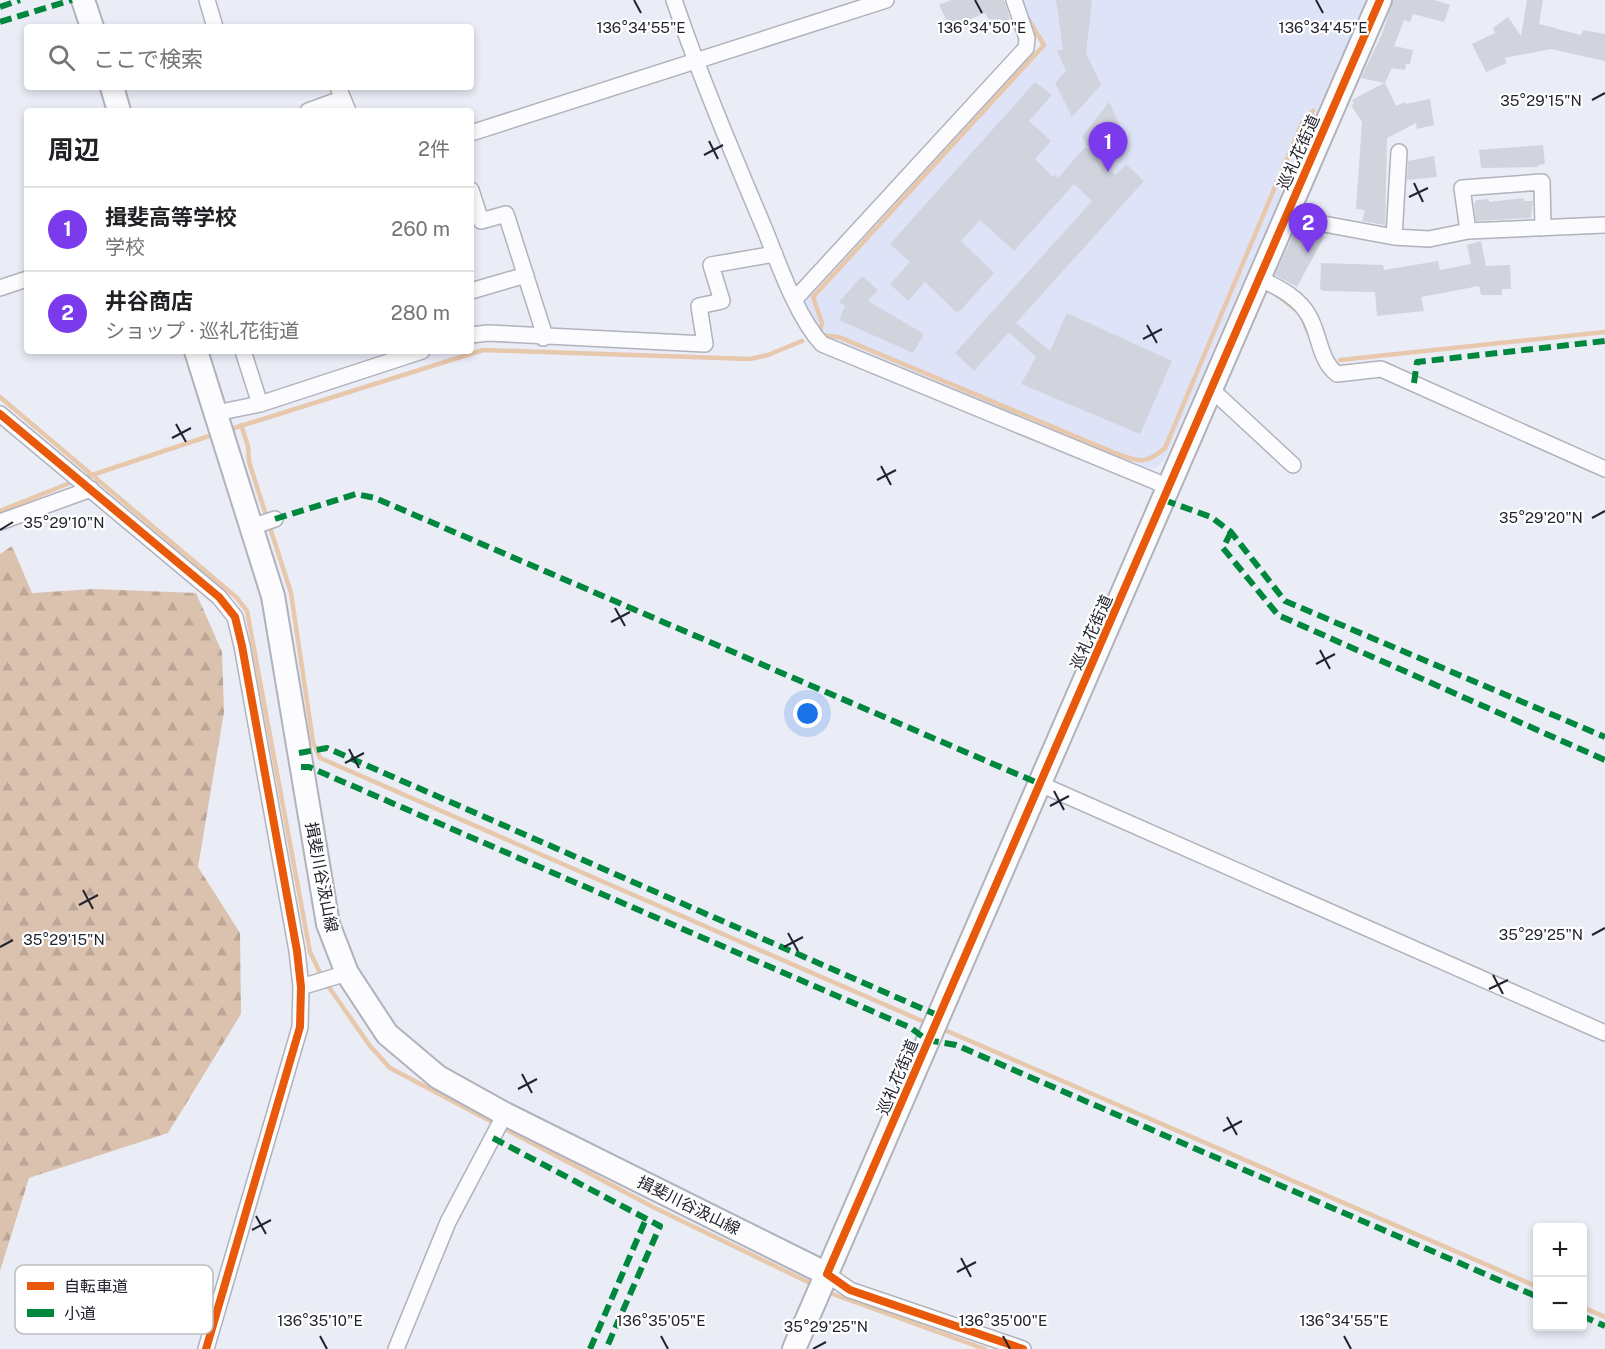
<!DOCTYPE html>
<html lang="ja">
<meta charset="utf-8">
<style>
body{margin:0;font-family:"Public Sans","Noto Sans JP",sans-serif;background:#f2f2f2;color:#202124}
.controls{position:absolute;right:18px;bottom:18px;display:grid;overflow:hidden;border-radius:6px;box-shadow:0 3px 9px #0003}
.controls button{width:54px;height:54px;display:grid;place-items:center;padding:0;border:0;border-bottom:2px solid #e0e0e0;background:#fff;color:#202124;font:30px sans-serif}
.you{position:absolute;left:808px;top:714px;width:21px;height:21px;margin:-15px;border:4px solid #fff;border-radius:50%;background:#1a73e8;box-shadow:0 0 0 9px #1a73e833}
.badge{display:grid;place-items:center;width:39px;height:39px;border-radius:50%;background:#7c3aed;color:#fff;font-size:20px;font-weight:700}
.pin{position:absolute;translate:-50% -50px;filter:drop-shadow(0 2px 3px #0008)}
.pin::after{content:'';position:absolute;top:32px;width:21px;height:18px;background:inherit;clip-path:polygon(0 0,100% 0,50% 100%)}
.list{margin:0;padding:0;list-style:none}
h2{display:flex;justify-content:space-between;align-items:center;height:78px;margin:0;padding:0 24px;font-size:26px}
h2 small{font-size:20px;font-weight:400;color:#757577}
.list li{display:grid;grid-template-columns:39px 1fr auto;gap:18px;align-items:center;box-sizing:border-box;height:84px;padding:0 24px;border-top:2px solid #e0e0e0}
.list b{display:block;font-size:22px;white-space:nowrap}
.list p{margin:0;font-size:20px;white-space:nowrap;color:#757577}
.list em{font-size:20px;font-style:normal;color:#757577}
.icon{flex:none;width:33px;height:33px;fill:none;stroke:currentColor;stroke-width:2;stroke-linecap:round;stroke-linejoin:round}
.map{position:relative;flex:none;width:1605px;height:1349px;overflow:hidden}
.search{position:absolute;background:#fff;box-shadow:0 3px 9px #0003;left:24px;top:24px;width:450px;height:66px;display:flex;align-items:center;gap:15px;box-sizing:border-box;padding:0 21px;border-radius:6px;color:#757577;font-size:22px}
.panel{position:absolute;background:#fff;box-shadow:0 3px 9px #0003;left:24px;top:108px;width:450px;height:246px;border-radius:6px}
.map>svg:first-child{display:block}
.built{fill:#dfe3f8}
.forest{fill:url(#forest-firs)}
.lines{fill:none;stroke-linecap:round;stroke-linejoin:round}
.stream{stroke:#e7c8ac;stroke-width:4.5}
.building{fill:#d1d3dd}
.street-casing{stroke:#b0b2bc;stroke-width:18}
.secondary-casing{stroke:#b0b2bc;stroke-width:26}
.street{stroke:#fcfcfe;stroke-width:15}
.secondary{stroke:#fcfcfe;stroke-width:22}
.quiet{stroke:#00873e;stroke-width:6;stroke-dasharray:12 6;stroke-linecap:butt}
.cycleway-casing{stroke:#fff;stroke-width:11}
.cycleway{stroke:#e8590c;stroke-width:8}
.ticks{fill:none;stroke:#21232e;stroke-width:2}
.labels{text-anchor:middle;stroke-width:4.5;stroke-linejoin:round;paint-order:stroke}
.street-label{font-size:16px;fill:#21232e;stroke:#fff}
.key{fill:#fff;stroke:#bcbdc0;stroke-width:1.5}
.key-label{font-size:16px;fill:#21232e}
.ticks-label{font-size:15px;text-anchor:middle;fill:#21232e;stroke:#fff;stroke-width:4.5;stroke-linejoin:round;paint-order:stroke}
</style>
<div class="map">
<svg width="1605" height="1349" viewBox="0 0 1605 1349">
<defs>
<pattern id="forest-firs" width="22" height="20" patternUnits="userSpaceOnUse" patternTransform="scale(1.5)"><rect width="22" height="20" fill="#dac2af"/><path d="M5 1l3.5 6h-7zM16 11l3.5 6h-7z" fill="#bba697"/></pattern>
</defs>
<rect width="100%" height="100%" fill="#eaecf6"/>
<path class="built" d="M1022,0h344l-201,459 -10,9 -19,1 -306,-126 -26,-40 236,-253v-9z"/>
<path class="forest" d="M12,546l20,47 62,-4 102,4 26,59 2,60 -26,155 42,66 1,81 -73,119 -139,45 -29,93v-717z"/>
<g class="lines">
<path class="stream" d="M1273,292l27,21 8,19
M819,335l3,-12 -9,-26 231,-252 -17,-28
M820,335l19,2 276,116c23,8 29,13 50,-5l137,-325 11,-12
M1340,360l265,-28
M0,397l236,200 11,14 63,341 12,25
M241,425l7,21 1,16 42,131 22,149 7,16 609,266
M228,430l255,-80 267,9 18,-4 34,-14
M83,478l132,-44
M0,511l75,-30
M326,983l44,63 20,22 265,140 159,77
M940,1028l598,259
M827,1292l158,57
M1582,1307l23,10"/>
</g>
<path class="building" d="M951,0h53l6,19 -17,8 -8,-14 -35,15 -11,-23z
M1056,0h36l-6,53 15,32 -29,32 -17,-34 11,-12 -9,-20 6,-2z
M1393,0h42l15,5 -6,17 -31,-8 -3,8 -6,-2 -10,26 19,4 -3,14h-4l-1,6 -13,-2 -7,15 11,23 9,-4 1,2 24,-5 4,26 -17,4 -1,-6 -29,15 -2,87 -23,-4 3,-11 -9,-1 6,-87 -11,-17 3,-1 -2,-4 32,-17 -23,-5 21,-44z
M1527,0h16l-4,24 42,11 2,-5 22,4v27l-54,-12 -47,9 3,5 -21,9 -14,-28 23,-11 -2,-5 15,-11 13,19z
M1035,82l17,13 -23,26 22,20 -16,18 18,18 2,-3 3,4 27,-31 4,3 -7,-13 27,-35 10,21 -27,30 23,22 11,-11 18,17 -128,142 34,28 17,-38 105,48 -32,73 -119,-50 15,-27 -27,-25 -35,39 -19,-18 137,-152 -18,-17 -60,67 -34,-31 -19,21 33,32 -34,38 -4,1 -31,-30 -17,19 -18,-17 20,-22 -20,-18z
M1543,145l2,19 -7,1v2l-57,1 -2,-18z
M1434,156l3,21 -30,3 1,-19z
M1524,198v3h9l-2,17 -55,3 -2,-18 3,-3 12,-1v3z
M1313,234l11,3 -27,50 -22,-12 18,-40 9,3 2,-3z
M1481,241l5,25 24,-1 1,24h-9v6h-21l-2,-9 -58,11 3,14 -47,5 -2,-24 -52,-1 -3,-2 1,-26 62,2 1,5 54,-9 2,9 31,-6 -4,-19z
M862,276l16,14 -10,11 56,33 -11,19 -74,-33 6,-14 -6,-4z"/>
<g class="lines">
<g class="street-casing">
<path id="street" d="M207,0l8,27
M674,0c27,79 59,154 91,230 14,35 32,87 57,114l347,143
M338,87l10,24
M308,111l33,-12
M471,133l415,-133
M471,190l10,31 25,-7 38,119 -1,5
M1281,226l43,-2 70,13 35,2 39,-8 137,-6
M1468,231l-6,-43 80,-6 1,46
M1394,237l5,-85
M1257,277c20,10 41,19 52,39 11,19 10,44 28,58l44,-5 224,100
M0,288l27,-9
M471,291l55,-16
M796,298l230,-250 1,-10 -13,-38
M471,335l17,-2 217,11 -6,-38 23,-5 -11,-36 64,-11
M243,351l17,53
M1211,389l82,76
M216,413l44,-9 162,-53
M0,414l219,183 16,20 7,29 55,305 4,36 -1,40 -94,322
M0,522l91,-33
M252,527l23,-8
M1040,784l565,249
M301,987l46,-14
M827,1274l23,16 173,59
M396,1349l52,-127 57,-108"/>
</g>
<g class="secondary-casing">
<path id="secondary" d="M83,0l9,27
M112,87l7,24
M196,351l77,245 55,328 19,49 40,61 51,43 67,37 322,160
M794,1349l586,-1349"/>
</g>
<use href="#street" class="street"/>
<use href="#secondary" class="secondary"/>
<path class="quiet" d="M0,7l20,-7
M0,22l72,-22
M1414,383l3,-21 188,-21
M1164,500l47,17 20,15 54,69 320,136
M275,519l81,-25 19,4 665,286
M1231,532l-8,16 55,67 327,145
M299,753l28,-5 610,267
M301,767h8l602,261 16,12 29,5 582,252
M493,1138l167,88 -54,123
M1582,1316l23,10
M590,1349l56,-130"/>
<g class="cycleway-casing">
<path id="cycleway" d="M0,414l219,183 16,20 7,29 55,305 4,36 -1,40 -94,322
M1023,1349l-173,-59 -23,-16 553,-1274"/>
</g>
<use href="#cycleway" class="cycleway"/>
</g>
<path class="ticks" d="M634,0l7,13M975,0l7,13M1316,0l7,13M1592,100l13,-7M709,141l9,18M704,155l19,-10M1414,183l9,19M1409,197l19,-9M1147,325l10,18M1143,339l19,-10M176,424l10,18M172,438l19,-10M881,466l10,19M877,480l19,-10M1592,518l13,-7M0,530l13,-8M615,608l10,18M611,622l19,-10M1320,650l10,19M1316,664l19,-10M349,749l10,19M345,763l19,-10M1054,791l10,19M1050,806l19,-10M83,890l10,19M79,905l19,-10M788,933l10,18M1592,935l13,-7M0,947l13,-7M784,947l19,-10M1493,975l10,19M1489,989l19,-9M522,1074l10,19M518,1089l19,-10M1227,1117l10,18M1223,1131l19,-10M256,1216l10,18M252,1230l19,-10M961,1258l10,19M957,1272l19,-10M320,1336l7,13M661,1336l7,13M1003,1336l7,13M1344,1336l7,13M813,1349l13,-7"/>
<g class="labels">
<g class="street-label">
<text transform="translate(1298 152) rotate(-66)" y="6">巡礼花街道</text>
<text transform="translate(1091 632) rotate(-66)" y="6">巡礼花街道</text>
<text transform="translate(322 877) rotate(79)" y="6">揖斐川谷汲山線</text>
<text transform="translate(897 1077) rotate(-67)" y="6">巡礼花街道</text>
<text transform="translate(689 1205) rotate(26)" y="6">揖斐川谷汲山線</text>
</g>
</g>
<rect x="15" y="1265" width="198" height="69" rx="9" class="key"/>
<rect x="27" y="1282" width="27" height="8" fill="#e8590c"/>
<rect x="27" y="1309" width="27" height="8" fill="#00873e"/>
<g class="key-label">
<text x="64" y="1292">自転車道</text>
<text x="64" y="1319">小道</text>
</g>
<g class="ticks-label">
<text x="982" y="33">136°34'50"E</text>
<text x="1323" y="33">136°34'45"E</text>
<text x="641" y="33">136°34'55"E</text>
<text x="1541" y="106">35°29'15"N</text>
<text x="1541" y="523">35°29'20"N</text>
<text x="64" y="528">35°29'10"N</text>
<text x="1541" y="940">35°29'25"N</text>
<text x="64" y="945">35°29'15"N</text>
<text x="320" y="1326">136°35'10"E</text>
<text x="661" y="1326">136°35'05"E</text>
<text x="1003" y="1326">136°35'00"E</text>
<text x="1344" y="1326">136°34'55"E</text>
<text x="826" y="1332">35°29'25"N</text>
</g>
</svg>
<div class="controls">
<button>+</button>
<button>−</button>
</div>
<div class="you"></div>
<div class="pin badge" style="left:1108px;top:172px">1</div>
<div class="pin badge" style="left:1308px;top:253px">2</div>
<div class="search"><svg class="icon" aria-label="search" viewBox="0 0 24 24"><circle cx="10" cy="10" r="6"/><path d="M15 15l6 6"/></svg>ここで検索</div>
<section class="panel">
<h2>周辺<small>2件</small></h2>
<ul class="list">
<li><span class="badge">1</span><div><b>揖斐高等学校</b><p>学校</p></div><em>260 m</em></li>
<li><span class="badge">2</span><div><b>井谷商店</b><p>ショップ · 巡礼花街道</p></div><em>280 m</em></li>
</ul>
</section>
</div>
